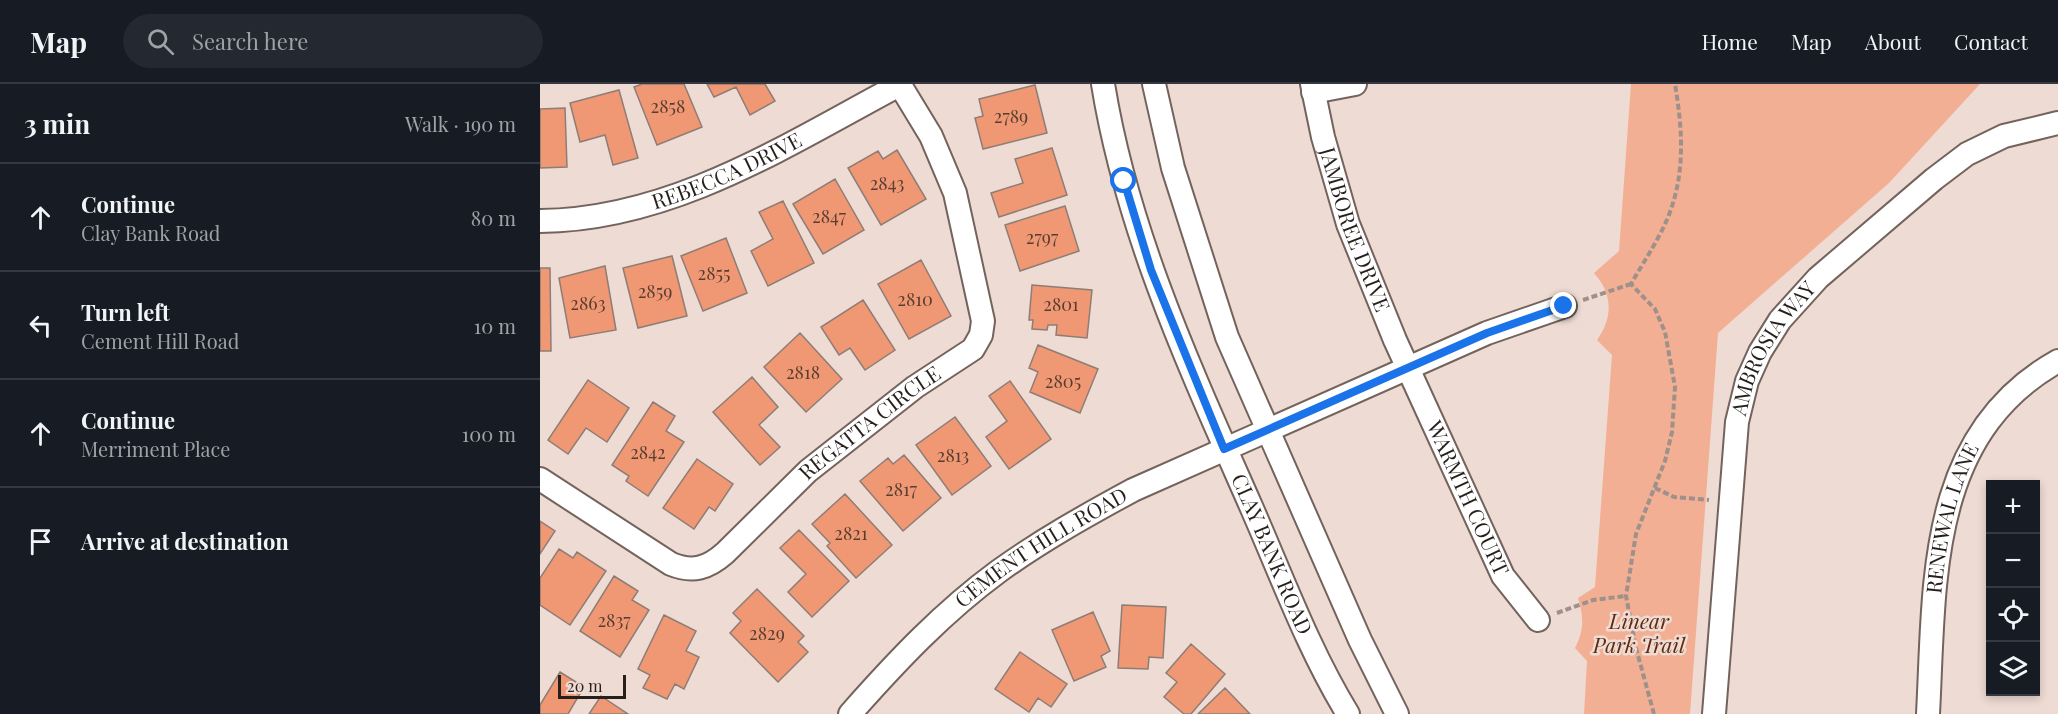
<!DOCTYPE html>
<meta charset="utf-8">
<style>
body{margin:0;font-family:"Playfair Display",serif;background:#242831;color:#f1f3f6}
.controls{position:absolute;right:18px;bottom:18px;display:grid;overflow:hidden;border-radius:0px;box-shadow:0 3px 9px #0003}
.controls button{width:54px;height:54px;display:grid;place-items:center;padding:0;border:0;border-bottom:2px solid #363941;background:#171b24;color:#f1f3f6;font:30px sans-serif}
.scale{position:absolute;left:18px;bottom:15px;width:68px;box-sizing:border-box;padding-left:6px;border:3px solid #261f1c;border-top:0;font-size:16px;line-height:21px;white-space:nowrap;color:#261f1c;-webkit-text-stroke:4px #eedbd3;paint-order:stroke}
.stop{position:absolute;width:18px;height:18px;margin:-14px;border:4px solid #1a73e8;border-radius:50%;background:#fff}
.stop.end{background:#1a73e8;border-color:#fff;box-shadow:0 2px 6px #0008}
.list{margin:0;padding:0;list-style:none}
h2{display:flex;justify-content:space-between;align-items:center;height:78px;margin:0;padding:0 24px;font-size:26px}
h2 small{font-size:20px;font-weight:400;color:#9ea1a6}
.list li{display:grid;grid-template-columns:39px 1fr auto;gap:18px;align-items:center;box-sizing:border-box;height:108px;padding:0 24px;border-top:2px solid #363941}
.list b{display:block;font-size:22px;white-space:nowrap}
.list p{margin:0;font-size:20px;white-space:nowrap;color:#9ea1a6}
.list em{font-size:20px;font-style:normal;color:#9ea1a6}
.icon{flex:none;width:33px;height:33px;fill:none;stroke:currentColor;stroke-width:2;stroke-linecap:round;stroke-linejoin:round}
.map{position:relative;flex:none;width:1518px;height:630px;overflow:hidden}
header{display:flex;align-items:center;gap:36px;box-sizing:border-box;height:84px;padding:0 30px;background:#171b24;border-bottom:2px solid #363941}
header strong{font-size:28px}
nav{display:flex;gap:33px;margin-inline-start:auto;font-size:21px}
.search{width:420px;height:54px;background:#242831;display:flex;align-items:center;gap:15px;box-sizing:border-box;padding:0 21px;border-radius:33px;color:#9ea1a6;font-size:22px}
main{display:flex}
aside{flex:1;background:#171b24}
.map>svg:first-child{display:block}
.green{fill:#f3af93}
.building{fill:#f09873;stroke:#8e7d76;stroke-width:1.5}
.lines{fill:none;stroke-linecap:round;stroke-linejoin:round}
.minor-casing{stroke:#73635c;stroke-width:26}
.path{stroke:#9e908a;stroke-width:4;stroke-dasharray:6 3;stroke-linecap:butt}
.minor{stroke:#fff;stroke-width:22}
.route{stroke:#1a73e8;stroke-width:8}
.labels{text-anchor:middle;stroke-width:5;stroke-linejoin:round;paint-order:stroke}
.number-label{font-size:18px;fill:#583d32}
.street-label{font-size:21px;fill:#261f1c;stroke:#eedbd3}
.park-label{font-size:21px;font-style:italic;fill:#612a10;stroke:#eedbd3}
</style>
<header>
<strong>Map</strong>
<div class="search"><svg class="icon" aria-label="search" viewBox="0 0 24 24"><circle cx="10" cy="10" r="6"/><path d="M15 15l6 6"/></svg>Search here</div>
<nav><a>Home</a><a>Map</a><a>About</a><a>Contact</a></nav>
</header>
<main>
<aside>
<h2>3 min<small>Walk · 190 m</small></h2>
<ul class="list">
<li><svg class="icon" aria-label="ahead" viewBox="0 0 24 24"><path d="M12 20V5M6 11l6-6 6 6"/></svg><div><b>Continue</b><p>Clay Bank Road</p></div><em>80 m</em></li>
<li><svg class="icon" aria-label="left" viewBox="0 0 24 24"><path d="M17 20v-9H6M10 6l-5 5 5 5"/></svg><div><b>Turn left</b><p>Cement Hill Road</p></div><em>10 m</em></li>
<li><svg class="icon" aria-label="ahead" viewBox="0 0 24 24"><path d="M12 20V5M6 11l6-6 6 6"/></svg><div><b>Continue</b><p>Merriment Place</p></div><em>100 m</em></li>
<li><svg class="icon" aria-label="arrive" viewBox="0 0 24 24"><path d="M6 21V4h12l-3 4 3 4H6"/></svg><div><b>Arrive at destination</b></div></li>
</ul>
</aside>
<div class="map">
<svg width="1518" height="630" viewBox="0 0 1518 630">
<rect width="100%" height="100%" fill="#eedbd3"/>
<path class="green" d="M1091,0h349l-91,99 -171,150 -28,381h-106l3,-53 -12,-13c9,-17 9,-31 3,-50l17,-11 17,-232 -15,-15c16,-22 16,-46 -3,-67l25,-22z"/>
<path class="building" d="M102,0h42l18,43 -45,18 -23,-58z
M167,0h58l10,17 -25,14 -14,-28 -22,10z
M495,1l12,48 -64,16 -8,-31 8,-2 -4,-17z
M79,6l19,68 -25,7 -8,-30 -25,7 -10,-39z
M25,24l2,59 -27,1v-59z
M512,64l15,47 -68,22 -8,-24 32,-10 -8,-24z
M357,66l29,49 -45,26 -33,-57 30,-17 5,8z
M295,95l29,51 -41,24 -30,-50z
M243,117l31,62 -46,23 -17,-35 22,-12 -14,-27z
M525,122l14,45 -59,20 -15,-46z
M186,154l21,55 -44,18 -22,-55z
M132,172l15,60 -49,12 -15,-60z
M381,176l30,56 -42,23 -31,-55z
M65,182l11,64 -46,8 -11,-60z
M0,184h10l1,83h-11z
M492,201l60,5 -5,48 -31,-3 1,-10h-9l-1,5 -15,-1 1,-9h-4z
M323,216l32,50 -30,20 -15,-22 -11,7 -18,-28z
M260,249l42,46 -36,33 -42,-45z
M498,261l60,24 -18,44 -50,-21 8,-20 -9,-4z
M212,293l26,30 -19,18 21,22 -20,18 -47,-53z
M48,296l41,28 -22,34 -21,-14 -18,26 -20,-14z
M470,297l41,58 -42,30 -23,-32 21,-16 -18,-25z
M113,318l22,14 -9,15 18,11 -36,54 -22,-15 3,-5 -17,-11z
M415,333l36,49 -39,29 -36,-50z
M364,371l37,43 -38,33 -43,-50 28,-23 5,6z
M157,375l36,25 -18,27 -6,-4 -15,22 -31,-21z
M305,410l47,51 -36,33 -29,-32 3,-3 -18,-19z
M0,437l15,10 -15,23z
M259,446l50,51 -37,36 -24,-25 18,-18 -26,-26z
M19,465l14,9 4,-6 29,19 -36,54 -30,-20v-27z
M74,492l24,15 -6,9 17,10 -29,47 -40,-26z
M217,505l47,47 -6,6 10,10 -30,30 -48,-49 11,-12 -8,-8z
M582,521l44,2 -3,51 -14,-1 -1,12 -30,-1z
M553,528l17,39 -9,5 5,11 -32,14 -22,-51z
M124,531l32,16 -10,20 13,6 -15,32 -9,-5 -8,15 -24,-11 7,-13 -12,-6z
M651,560l34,30 -34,40h-7l-20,-17 13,-15 -11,-9z
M480,568l47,32 -16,23 -13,-9 -9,14 -34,-23z
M20,588l24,15 -16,27h-28v-9z
M685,604l25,26h-52z
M61,612l27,18h-39z"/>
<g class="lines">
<g class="minor-casing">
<g id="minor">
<path id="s1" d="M563,0c24,148 87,284 147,420 31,70 58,145 98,210"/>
<path d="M614,0l19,84 54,169 133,303 37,74"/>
<path id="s2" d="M772,0l11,53 25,87 47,116 108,236 35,44"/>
<path d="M773,8l42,-8"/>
<path id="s3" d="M0,137c133,-1 248,-77 361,-137"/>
<path id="s4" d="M0,395l131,85c22,9 37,4 54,-11l83,-82 107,-84 58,-38 8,-14 2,-14 -28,-128 -24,-57 -31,-51"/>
<path id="s5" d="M310,630c46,-52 93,-102 149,-143 43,-31 88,-56 134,-81l354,-157 78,-27"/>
<path id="s6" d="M1174,630l23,-292 10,-41 13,-29 20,-32 38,-42 116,-99 33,-25 37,-18 54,-13"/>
<path id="s7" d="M1388,630c7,-130 -2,-279 130,-353"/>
</g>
</g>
<path class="path" d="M1043,216l48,-16
M1115,404l19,9 35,3
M1017,529l36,-13 33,-4
M1114,630l-18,-66 -10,-52 10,-62 29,-73 7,-29 3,-45 -10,-55 -10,-23 -24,-25c9,-16 19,-31 28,-48 27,-49 25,-98 16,-152"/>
<use href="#minor" class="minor"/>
</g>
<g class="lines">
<path class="route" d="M584,97l27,89 73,179 263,-116 77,-27"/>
</g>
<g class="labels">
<g class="number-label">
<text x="128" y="29">2858</text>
<text x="471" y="39">2789</text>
<text x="347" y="106">2843</text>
<text x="289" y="139">2847</text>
<text x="502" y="160">2797</text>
<text x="174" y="196">2855</text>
<text x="115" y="214">2859</text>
<text x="375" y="222">2810</text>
<text x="48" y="226">2863</text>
<text x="521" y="227">2801</text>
<text x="263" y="295">2818</text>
<text x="523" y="304">2805</text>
<text x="108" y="375">2842</text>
<text x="413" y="378">2813</text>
<text x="361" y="412">2817</text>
<text x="311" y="456">2821</text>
<text x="74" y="543">2837</text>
<text x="227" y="556">2829</text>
</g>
<g class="street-label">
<text dy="7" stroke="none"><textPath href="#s3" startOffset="195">REBECCA DRIVE</textPath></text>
<text dy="7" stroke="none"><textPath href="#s2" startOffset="152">JAMBOREE DRIVE</textPath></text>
<text dy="7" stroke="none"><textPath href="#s6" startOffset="376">AMBROSIA WAY</textPath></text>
<text dy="7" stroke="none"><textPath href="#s4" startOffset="410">REGATTA CIRCLE</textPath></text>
<text dy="7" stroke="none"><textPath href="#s2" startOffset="444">WARMTH COURT</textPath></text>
<text dy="7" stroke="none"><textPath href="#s7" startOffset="198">RENEWAL LANE</textPath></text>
<text dy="7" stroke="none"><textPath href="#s5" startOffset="255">CEMENT HILL ROAD</textPath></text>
<text dy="7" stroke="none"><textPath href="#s1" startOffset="501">CLAY BANK ROAD</textPath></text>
</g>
<g class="park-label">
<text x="1099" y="545">Linear<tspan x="1099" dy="24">Park Trail</tspan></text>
</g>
</g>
</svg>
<div class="controls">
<button>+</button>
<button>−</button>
<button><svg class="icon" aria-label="locate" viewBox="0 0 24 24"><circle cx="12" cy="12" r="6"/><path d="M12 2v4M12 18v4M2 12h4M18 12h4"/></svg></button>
<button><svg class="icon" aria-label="layers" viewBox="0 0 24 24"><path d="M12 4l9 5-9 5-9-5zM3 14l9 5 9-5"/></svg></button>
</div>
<div class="scale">20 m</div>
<div class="stop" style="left:584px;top:97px"></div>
<div class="stop end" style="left:1024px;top:222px"></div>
</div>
</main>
